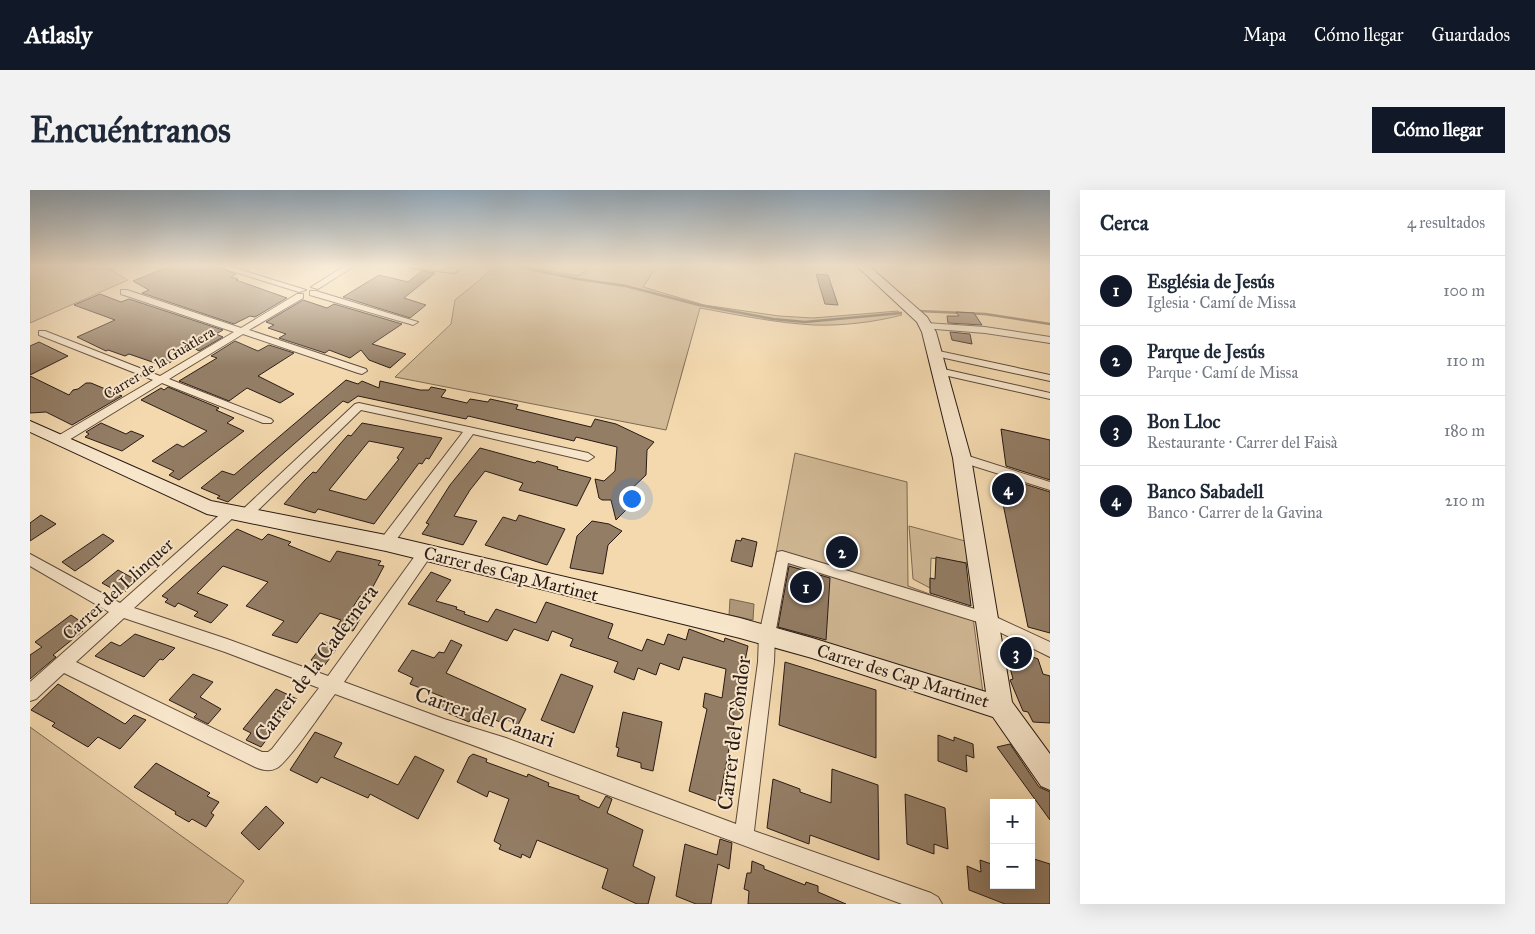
<!DOCTYPE html>
<html lang="es">
<meta charset="utf-8">
<style>
body{margin:0;font-family:"IM FELL Great Primer",serif;background:#f2f2f3;color:#1f2937}
.controls{position:absolute;right:15px;bottom:15px;display:grid;overflow:hidden;border-radius:0px;box-shadow:0 5px 20px #0002}
.controls button{width:45px;height:45px;display:grid;place-items:center;padding:0;border:0;border-bottom:1px solid #e0e1e3;background:#fff;color:#1f2937;font:25px sans-serif}
.you{position:absolute;left:601px;top:308px;width:18px;height:18px;margin:-12px;border:4px solid #fff;border-radius:50%;background:#1a73e8;box-shadow:0 0 0 8px #1a73e833}
.badge{display:grid;place-items:center;width:32px;height:32px;border-radius:50%;background:#111827;color:#fff;font-size:16px;font-weight:700}
.pin{position:absolute;translate:-50% -50%;border:2px solid #fff;box-shadow:0 1px 5px #0006}
.list{margin:0;padding:0;list-style:none}
h2{display:flex;justify-content:space-between;align-items:center;height:65px;margin:0;padding:0 20px;font-size:21px}
h2 small{font-size:16px;font-weight:400;color:#747a83}
.list li{display:grid;grid-template-columns:32px 1fr auto;gap:15px;align-items:center;box-sizing:border-box;height:70px;padding:0 20px;border-top:1px solid #e0e1e3}
.list b{display:block;font-size:19px;white-space:nowrap}
.list p{margin:0;font-size:16px;white-space:nowrap;color:#747a83}
.list em{font-size:16px;font-style:normal;color:#747a83}
.map{position:relative;flex:none;width:1020px;height:714px;overflow:hidden;border-radius:0px}
header{display:flex;align-items:center;gap:30px;box-sizing:border-box;height:70px;padding:0 25px;background:#111827;color:#fff}
header strong{font-size:24px}
nav{display:flex;gap:28px;margin-inline-start:auto;font-size:18px}
.intro{display:flex;align-items:center;justify-content:space-between;box-sizing:border-box;height:120px;padding:0 30px}
h1{margin:0;font-size:35px}
.button{padding:12px 22px;border-radius:0px;background:#111827;color:#fff;font-size:18px;font-weight:700}
main{display:flex;gap:30px;padding:0 30px}
aside{flex:1;background:#fff;border-radius:0px;box-shadow:0 5px 20px #0002}
.map>svg:first-child{display:block}
.green{fill:#d1b995;stroke:#7d6a55}
.water{fill:#af987b;stroke:#796652}
.lines{fill:none;stroke-linecap:round;stroke-linejoin:round}
.stream{stroke:#796652;stroke-width:2.5}
.building{fill:#937d65;stroke:#291a15;fill-rule:evenodd}
.street-casing{stroke:#5c4a3c;stroke-width:2}
.secondary-casing{stroke:#291a15;stroke-width:2}
.street{fill:#f8e6cb;fill-rule:evenodd}
.secondary{fill:#f8e6cb;fill-rule:evenodd}
.labels{text-anchor:middle;stroke-width:4;stroke-linejoin:round;paint-order:stroke}
.far-street-label{font-size:15px;fill:#291a15;stroke:#f8e6cb}
.street-label{font-size:18px;fill:#291a15;stroke:#f8e6cb}
.near-street-label{font-size:21px;fill:#291a15;stroke:#f8e6cb}
</style>
<header>
<strong>Atlasly</strong>
<nav><a>Mapa</a><a>Cómo llegar</a><a>Guardados</a></nav>
</header>
<div class="intro"><h1>Encuéntranos</h1><a class="button">Cómo llegar</a></div>
<main>
<div class="map">
<svg width="1020" height="714" viewBox="0 0 1020 714">
<rect width="100%" height="100%" fill="#f4d9af"/>
<filter id="stains"><feTurbulence type="fractalNoise" baseFrequency=".004" numOctaves="4"/><feColorMatrix values="0 0 0 0 .2 0 0 0 0 .09 0 0 0 0 .02 0 0 0 .5 -.17"/></filter>
<radialGradient id="worn" r=".72"><stop offset=".6" stop-color="#630" stop-opacity="0"/><stop offset="1" stop-color="#630" stop-opacity=".3"/></radialGradient>
<path class="green" d="M0,76h74l24,14 -98,43z
M464,76h29l56,10 12,-10h66l-14,21 61,18 75,11 34,2 85,-7 4,4c-27,7 -59,11 -88,10 -38,-2 -76,-10 -114,-17l-34,122 -271,-53 56,-53 4,-24 27,-22z
M765,263l112,29 1,104 64,24 11,83 -220,-71z
M879,336l56,15 3,22 -37,-5 -1,30 -17,-9z
M0,537l214,154 -17,23h-197z"/>
<path class="water" d="M700,409l24,5 -1,16 -24,-5z"/>
<g class="lines">
<path class="stream" d="M484,76l64,13 48,7 73,19 74,14 32,3 96,-9
M889,121l66,3 65,10"/>
</g>
<path class="building" d="M140,76h44l22,8 -5,3 7,2 -2,1 51,18 -32,19 -5,-1 -16,8 -92,-31 7,-3 -16,-9z
M392,81l13,2 -31,25 22,7 -16,13 -67,-21 36,-22 29,7z
M786,84l12,1 10,30 -13,-1z
M70,104l21,8 8,-3 94,31 -7,4 7,3 -24,14 -5,-3 -30,18 -35,-12 -4,2 -17,-6 -2,1 -29,-14 38,-17 -41,-15z
M273,110l24,8 7,-4 68,20 -30,20 34,10 -16,14 -21,-8 -8,-10 -11,8 -21,-8 -4,3 -46,-15 7,-4 -18,-6 6,-3 -8,-3z
M926,122l18,1 8,12 -34,-2 -1,-7h12z
M920,142l20,2 2,10 -20,-4z
M205,151l23,10 11,-6 25,8 -36,23 36,18 -14,9 -33,-15 -18,13 -50,-20 38,-23 -6,-2z
M9,152l29,14 -38,19v-29z
M0,186l39,19 4,-5 5,-1 8,-6h5l31,13 -50,29 -26,-13 -16,1z
M316,190l12,4 4,-3 17,7 1,-7 40,9h9l2,-3 15,3 -5,7 26,6 3,-4 18,3 2,-3 28,6 -2,4 75,18 4,-8 21,5 38,18 -7,8 -1,25 -22,21 3,13 -11,11 -5,-20h-9l-3,-2 -4,-19 9,2 11,-10 2,-24 -41,-10 -2,4 -106,-25 -2,3 -108,-23 -10,7 -5,-2 -115,101 -11,-4 3,-2 -19,-8 21,-17 12,4z
M138,197l51,21 -3,2 18,8 -7,5 17,8 -65,49 -10,-5 5,-4 -22,-10 25,-17 6,3 24,-16 -66,-31 20,-12 3,2z
M71,233l25,11 5,-3 13,5 -22,15 -37,-14 4,-3 -3,-2z
M332,233l80,15 -13,21 -3,-1 -4,6 -3,-1 -45,61 -56,-15 -3,4 -31,-9 21,-24 8,-8 3,1 24,-29 8,-9 3,1zM339,251l35,7 -7,10 2,1 -33,41 -37,-10z
M971,239l49,11v40l-44,-14z
M450,258l55,15 2,-2 21,6 -1,2 34,9 -14,28 -58,-16 4,-7 -38,-12 -15,19 -16,26 23,5 -14,24 -41,-11 7,-10 -3,-1 24,-38z
M978,289l42,13v141l-22,-6 -29,-143 10,2z
M11,325l15,9 -26,17v-18z
M489,325l46,14 -18,36 -62,-20 18,-28 13,4z
M562,331l17,3 13,7 -14,14 -5,29 -33,-6 7,-32z
M207,339l25,11 6,-6 23,8 -3,3 42,17 7,-11 44,10 -3,4 6,1 -17,32 -7,-2 -12,19 12,4 -7,12 -16,-5 4,-6 -21,-7 -23,30 -25,-8 12,-14 -38,-15 22,-24 -45,-16 -26,27 31,12 -17,18 -17,-7 4,-4 -20,-9 -3,4 -10,-5 3,-3 -6,-3z
M73,344l11,7 -25,20 -14,10 -13,-9z
M712,348l15,4 -5,25 -21,-6 5,-21 5,1z
M906,367l30,6 5,43 -41,-13v-15l5,1z
M759,376l41,12 -4,62 -48,-13z
M88,380l20,11 -16,13 -20,-11z
M401,382l20,8 -15,21 21,6 -1,2 9,3 -1,2 24,8 8,-13 40,14 10,-21 67,22 -5,14 34,13 5,-12 17,6 4,-11 18,6 3,-11 35,13 1,-4 23,8 -8,40 6,1 -4,32 -7,-2 -16,85 -30,-11 18,-82 -4,-2 2,-14 17,5 4,-29 -43,-12 -4,13 -19,-7 -4,12 -18,-7 -4,12 -20,-8 4,-10 -48,-16 3,-7 -21,-8 -4,10 -34,-12 -7,12 -99,-37z
M41,425l12,8 -5,4 5,4 -30,24 3,2 -26,22v-24l12,-8 -7,-5z
M105,444l40,14 -12,12 -3,-1 -16,18 -49,-21 16,-14 9,4z
M421,450l11,5 -16,28 80,36 -8,16 -16,-8 -2,5 -25,-11 -6,11 -33,-14 7,-11 -33,-13 3,-6 -15,-7 14,-21 22,8 5,-6 5,1z
M295,452l13,5 -14,19 -13,-6z
M974,454l14,3 2,5 18,7 5,15 7,2v47l-17,-1 -5,-10 -5,-1 -13,-31 3,-1z
M755,472l91,28v68l-97,-33z
M163,484l20,8 -13,15 21,12 -13,15 -14,-7 3,-3 -28,-14z
M531,484l32,12 -19,47 -33,-13z
M28,494l67,40 9,-9 12,5 -26,29 -22,-12 -10,10 -36,-21 3,-3 -24,-13z
M246,499l21,10 -36,48 -15,-7 5,-7 -8,-4z
M593,522l39,10 -9,49 -12,-3v-5l-24,-7 2,-8 -3,-1z
M285,542l27,11 -8,14 64,28 17,-29 29,14 -26,49 -48,-25 -2,4 -47,-21 -4,6 -27,-13z
M908,545l16,6v-4l19,7 1,14 -8,-3 1,17 -29,-11z
M980,554l29,43 11,5v28l-53,-73z
M443,564l14,5 -1,3 41,15 1,-3 21,9 -1,3 31,10v3l20,9 7,-12 6,3 -5,14 36,17 -10,36 22,11 -7,27h-11l-35,-16 6,-19 -71,-29 -7,18 -8,-4 -1,4 -22,-9 2,-4 -7,-4 15,-42 -20,-8 -2,6 -30,-15 12,-25z
M126,573l54,30 -3,3 12,6 -8,11 3,2 -8,12 -14,-8 -3,3 -14,-8 1,-2 -42,-25z
M802,579l46,16 1,75 -69,-25 -1,9 -42,-16 6,-49 27,10v3l31,11z
M875,604l40,14 3,41 -14,-5v10l-27,-10z
M236,616l18,17 -25,27 -18,-17z
M690,649l12,4 -3,26 -11,-5 -7,40h-15l-20,-8 9,-52 32,11z
M1001,668l19,6v40h-45l-36,-14 -2,-24 14,6 -1,-12 14,5v20h37z
M722,671l12,5v3l41,16 1,-3 12,4v6l28,12h-98l1,-13 -5,-2 3,-16h4z"/>
<g class="lines">
<g class="street-casing">
<path id="street" d="M186,76h12l78,24 -7,2z
M315,76h9l-36,23 -7,-2z
M379,76c13,-1 38,-3 49,5l-4,2 -41,-5z
M91,100h6l114,38 56,-34h6v4l-54,32 117,39 1,2 -5,3 -4,-1 -115,-39 -74,45 102,40 2,2 -2,2h-8l-101,-40 -98,60h-8l-2,-3 2,-3 97,-57 -114,-45v-4h6l115,45 74,-44 -113,-38z
M280,101h6l102,31 -5,3 -3,-1 -100,-29z
M896,133l59,4 65,10v6l-65,-10 -62,-5v-4z
M904,160l116,25v6l-119,-26 -2,-2z
M909,178l111,25v6l-115,-26v-4z
M329,213l229,50 6,4 -6,4 -115,-27 -82,113 -5,1 -5,-1 -2,-4 2,-4 82,-107 -102,-22 -110,107h-10l-2,-3 2,-3 114,-107z
M932,264l88,28v8l-92,-29 -2,-3z
M200,318l5,2 2,3 -2,3 -101,92 93,31 101,37 92,-127 5,-1 5,1 2,4 -2,4 -86,125 100,37 62,19 230,86 22,-162 1,-27 18,-83 5,-1 203,61 65,30v15l-69,-34 -193,-60 -13,72 -1,27 -20,169 177,62 7,4 4,7h-40l-567,-210c-12,16 -44,65 -58,74 -7,4 -15,2 -22,-1l-191,-94 -28,26 -6,2v-19l79,-70 -79,-46v-12l90,49 105,-93zM94,428l101,34 94,36 -47,61 -4,3h-6l-186,-90z"/>
</g>
<g class="secondary-casing">
<path id="secondary" d="M827,76h12l58,51 9,15 35,126 41,244 38,52v36l-9,-4 -48,-69 -181,-59 -72,-20 -354,-87 -179,-37 -177,-82v-11l181,80 175,34 354,83 72,20 174,54 -33,-234 -31,-126 -5,-10z"/>
</g>
<use href="#street" class="street"/>
<use href="#secondary" class="secondary"/>
</g>
<linearGradient id="sky" x2="0" y2="1"><stop stop-color="#91a9bc"/><stop offset="0.43" stop-color="#faeedb"/><stop offset="1" stop-color="#faeedb" stop-opacity="0"/></linearGradient>
<rect width="1020" height="176" fill="url(#sky)"/>
<g class="labels">
<g class="far-street-label">
<text transform="translate(129 173) rotate(-31)" y="5">Carrer de la Guàtlera</text>
</g>
<g class="street-label">
<text transform="translate(481 384) rotate(14)" y="6">Carrer des Cap Martinet</text>
<text transform="translate(88 399) rotate(-42)" y="6">Carrer del Llinquer</text>
<text transform="translate(873 486) rotate(17)" y="6">Carrer des Cap Martinet</text>
</g>
<g class="near-street-label">
<text transform="translate(286 473) rotate(-53)" y="7">Carrer de la Cadernera</text>
<text transform="translate(455 527) rotate(19)" y="7">Carrer del Canari</text>
<text transform="translate(704 543) rotate(-83)" y="7">Carrer del Còndor</text>
</g>
</g>
<rect width="100%" height="100%" filter="url(#stains)"/>
<rect width="100%" height="100%" fill="url(#worn)"/>
</svg>
<div class="controls">
<button>+</button>
<button>−</button>
</div>
<div class="you"></div>
<div class="pin badge" style="left:776px;top:397px">1</div>
<div class="pin badge" style="left:812px;top:362px">2</div>
<div class="pin badge" style="left:986px;top:463px">3</div>
<div class="pin badge" style="left:978px;top:299px">4</div>
</div>
<aside>
<h2>Cerca<small>4 resultados</small></h2>
<ul class="list">
<li><span class="badge">1</span><div><b>Església de Jesús</b><p>Iglesia · Camí de Missa</p></div><em>100 m</em></li>
<li><span class="badge">2</span><div><b>Parque de Jesús</b><p>Parque · Camí de Missa</p></div><em>110 m</em></li>
<li><span class="badge">3</span><div><b>Bon Lloc</b><p>Restaurante · Carrer del Faisà</p></div><em>180 m</em></li>
<li><span class="badge">4</span><div><b>Banco Sabadell</b><p>Banco · Carrer de la Gavina</p></div><em>210 m</em></li>
</ul>
</aside>
</main>
